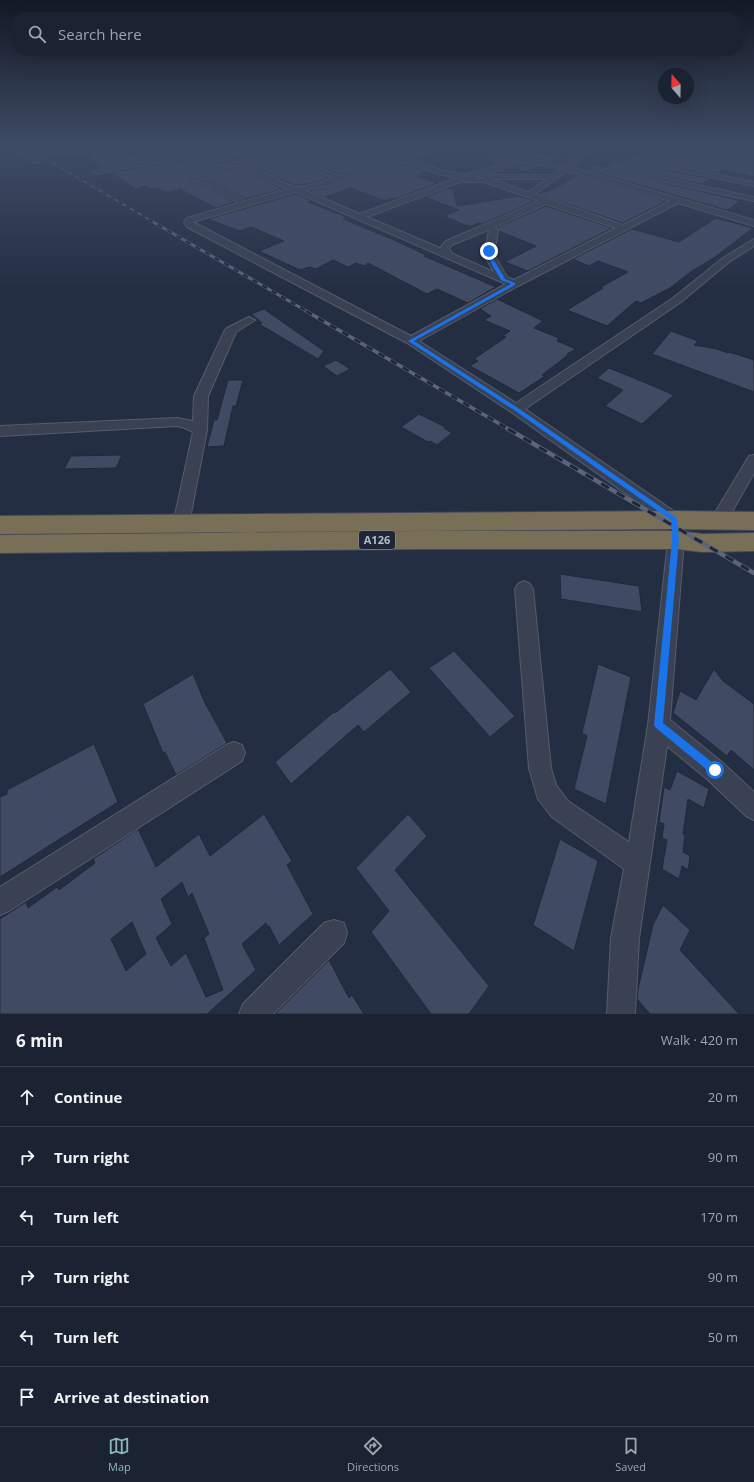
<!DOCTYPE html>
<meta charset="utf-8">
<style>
body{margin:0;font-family:"Open Sans",sans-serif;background:#242a3a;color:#f1f3f6}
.compass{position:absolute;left:658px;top:68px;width:36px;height:36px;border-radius:50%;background:#1b2232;box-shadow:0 4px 16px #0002;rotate:340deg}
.stop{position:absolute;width:12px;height:12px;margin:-9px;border:3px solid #1a73e8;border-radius:50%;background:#fff}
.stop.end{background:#1a73e8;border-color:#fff;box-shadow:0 1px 4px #0008}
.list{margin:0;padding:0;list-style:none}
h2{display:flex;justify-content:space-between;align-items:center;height:52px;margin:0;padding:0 16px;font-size:17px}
h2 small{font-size:13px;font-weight:400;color:#a0a4ac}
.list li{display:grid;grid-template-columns:26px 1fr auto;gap:12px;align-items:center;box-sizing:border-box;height:60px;padding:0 16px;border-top:1px solid #393f4d}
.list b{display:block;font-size:15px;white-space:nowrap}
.list em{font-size:13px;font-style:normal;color:#a0a4ac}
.icon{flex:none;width:22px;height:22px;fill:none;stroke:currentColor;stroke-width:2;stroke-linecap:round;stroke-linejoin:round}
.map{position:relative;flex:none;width:754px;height:1014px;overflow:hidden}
.search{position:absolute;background:#1b2232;box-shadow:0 4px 16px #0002;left:12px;right:12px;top:12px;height:44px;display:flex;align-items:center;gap:10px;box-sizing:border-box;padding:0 14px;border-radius:16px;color:#a0a4ac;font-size:15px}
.sheet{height:412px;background:#1b2232}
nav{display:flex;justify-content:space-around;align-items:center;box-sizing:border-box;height:56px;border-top:1px solid #393f4d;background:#1b2232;font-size:11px;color:#a0a4ac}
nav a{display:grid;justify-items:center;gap:2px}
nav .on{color:#8bbbb9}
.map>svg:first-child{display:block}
.building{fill:#404b63;stroke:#20283a;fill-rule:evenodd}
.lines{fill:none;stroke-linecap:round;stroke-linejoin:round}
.minor-casing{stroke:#545c6d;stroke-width:2}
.highway-casing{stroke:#41495a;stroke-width:2}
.minor{fill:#394153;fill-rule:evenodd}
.highway{fill:#796f56;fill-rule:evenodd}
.rail-far3-casing{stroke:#5b647a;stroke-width:2}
.rail-far2-casing{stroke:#5b647a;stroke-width:3}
.rail-far1-casing{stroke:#5b647a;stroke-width:3.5}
.rail-casing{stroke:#5b647a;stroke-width:4.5}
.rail-far3{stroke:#1e2638;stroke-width:1.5;stroke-dasharray:4.5;stroke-linecap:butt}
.rail-far2{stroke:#1e2638;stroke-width:2;stroke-dasharray:5.5;stroke-linecap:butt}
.rail-far1{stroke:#1e2638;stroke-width:2.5;stroke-dasharray:7;stroke-linecap:butt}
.rail{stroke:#1e2638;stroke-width:3;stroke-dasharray:9;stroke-linecap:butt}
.route{fill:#1a73e8}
.labels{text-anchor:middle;stroke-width:3;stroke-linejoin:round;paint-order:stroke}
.shield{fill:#1e2638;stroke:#888fa0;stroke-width:1}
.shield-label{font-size:11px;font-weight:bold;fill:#b6bccc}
</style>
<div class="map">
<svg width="754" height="1014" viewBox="0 0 754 1014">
<rect width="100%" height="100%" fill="#242e43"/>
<path class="building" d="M212,147h9l-108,18 -13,3 -12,-14 20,-4 3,1 7,7 49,-7 2,2z
M246,147h23l-1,2 3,3 -67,14 -8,-7 46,-9z
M276,147h86l31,12 -54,15z
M669,147h17l-14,11 -4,-1z
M698,147h56v30l-31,-7 -4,3 -41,-8 4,-2 5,-9z
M532,151l30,6 -11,5 -35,-9z
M636,154l16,3 10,4 -5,5 1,4h8l45,9 -9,5 -59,-12 -1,1 1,5 98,23 -14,9 -140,-40 9,-5 9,2 9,-6h8z
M500,155l13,5 -13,4 -17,-6z
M280,157l49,21 -20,6 -13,1 -16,-6 -27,-15z
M185,161l17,12 41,-6 22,14 18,8 -38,10 -28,-19 -32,-6 1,6 24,6 24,16 -18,6 -36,-19 -10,3h-6l-7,-4 -6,1 -5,-3 -10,3 -26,-17z
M403,164l24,8 -12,4 22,7 -41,16 -4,-1 -7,3 -34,-13 -27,9 -15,-6 20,-4 25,-11 38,-8z
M526,164l14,2 -14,6 -13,-4z
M577,175l89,26 -43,22 -85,-29 16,-5z
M449,188l4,1 4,17 62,-10 16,5 -53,23 -3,-1 -8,3 -6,-1 -21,-9 15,-6 -34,-13z
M295,194l17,7 -4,1 39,15 -4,2 51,21 32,15 -2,1 72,31 -28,16 -31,-14 -10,5 -59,-31 -4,3 -8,-3 -8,4 -15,-7 -17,9 -6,-2 -10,3 -41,-19 25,-10 -33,-14 -11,4 -32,-12z
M546,206l66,22 -84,43 -23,-9 31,-16 -37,-15 -1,-4z
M716,218l37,10 -38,29 -23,14 -22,17 -29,15 -5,-2 -29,25 -40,-16 36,-22 -2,-1 27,-15 -30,-11 -9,5 -16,-7 59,-30 47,13z
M497,299l46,22 -9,7 25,10 -2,3 19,8 -9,5 1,1 -26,20 3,1 -26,17 -49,-27 8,-5 -4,-2 32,-22 -3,-1 7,-5 -26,-11 7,-4 -11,-7z
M264,309l60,42 -6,8 -59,-35 3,-1 -11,-9z
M671,331l27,10 -4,4 23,4 11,4 1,-1 25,8v32l-102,-38z
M336,360l14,9 -13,7 -14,-10z
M609,368l25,10 40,17 -32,29 -37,-18 18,-16 -26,-12z
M228,380h15l-7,26h-3l-9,40 -17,1 7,-27h3z
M419,414l26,13 -1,1 8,5 -15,12 -7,-4 -2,1 -27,-15z
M122,455l-6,13 -52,1 7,-13z
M560,574l79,12 3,26 -81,-13z
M454,651l61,65 -25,21 -61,-69z
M598,664l33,13 -25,127 -32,-15 13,-53 -5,-3z
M390,669l21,23 -47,40 -6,-7 -67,59 -16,-22 59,-50 1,1z
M714,669l9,12 31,23v66l-23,-20 -4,6 -54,-43 7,-22 16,9z
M193,674l12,29 22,40 -51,32 -11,-23 -2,1 -20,-49z
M94,744l24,58 -118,75v-80l7,-3v-4z
M677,771l32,18 -5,19 -16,-9 -5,35 2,1 -2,17 7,4 -2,14 -6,-4 -3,13 -17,-10 5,-29 -5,-2 2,-14 -5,-2 5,-35 6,3z
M264,814l28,47 -5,4 26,49 -34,31 -10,-19 -1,1 -2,-4 -24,21 14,26 -49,44h-207v-95l26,-17 2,6 29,-21 2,3 36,-27 -2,-4 45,-30 18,38 43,-33 11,22zM182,882l6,15 4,-4 17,41 -5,4 19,52 -17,7 -20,-44 -15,13 -15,-28 16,-14 -11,-25zM132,922l14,32 -20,17 -15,-32z
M408,814l19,22 -32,34 94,116 -20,28h-38l-60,-82 18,-21 -33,-43z
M560,839l38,22 -24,90 -41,-26z
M663,905l27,25 -10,20 59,64h-89l-13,-15 1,-10 15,-64z
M329,960l20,38 3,-3 12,19h-89z"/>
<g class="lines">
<g class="minor-casing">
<path id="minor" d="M8,147h8l26,14 -1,2h-6z
M45,147l18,2 32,-2 -3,2c-15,3 -35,10 -47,-2z
M231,147h14l-3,2 -49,9 11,10 37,-7 33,-8 -5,-4 3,-2 67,29c19,-8 39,-9 58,-17l-34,-12h10l30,10 28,-10h11l-33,12 32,11 24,5 53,-15 -37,-13h10l46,14 27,5 21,-19h7l-21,20 183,53v6l-76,-23 -160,83 -99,55 97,62 157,-105 50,-40 31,-19v7l-25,16 -48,40 -156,107 156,107 2,4 1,20 -14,180 53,43 31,29v28l-8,-4 -39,-37 -40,-33 -28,192 -4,76h-28l4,-76 13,-69 -72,-52 -14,-18 -9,-31 -14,-179 3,-5 6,-3 6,3 3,5 18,179 5,17 12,16 61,41 19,-117 20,-185 -1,-17 -156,-111 -104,-69 -220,-116 -3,-5 3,-4 51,-15 -27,-18 -25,-6v-4l31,6 28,20 43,-12 -22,-9 -23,-15 -41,7 -17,-13 -72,11 -16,4 -4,-2 20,-6zM280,155l53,23c-9,4 -27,9 -37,9 -11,-1 -36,-18 -47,-24zM403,162l33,11 20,5 -96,36 -56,-24 25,-4 25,-11 38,-8zM526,162l34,7 -7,6h-66v3h-14zM567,171l103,30 -47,24 -88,-31zM491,179h56l-19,13zM463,181l3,1h18l55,19 -93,40 -6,7 -73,-31zM295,192l211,92 -95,52 -218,-114zM546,204l70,24 -102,52 -7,-3 -13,-22 4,-25 -3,-3zM488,230l1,1 -5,24 10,17 -41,-18 -4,-5 3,-4z
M633,147h9l30,13c12,-6 7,-13 25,-13l-11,6 -5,9 -8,3 81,17v4l-88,-18 -7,1 -1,-2 3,-4 6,-1z
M643,173l111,24v4l-111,-24z
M249,317l6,3 -19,12 -28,64 -1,34 -18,94 -2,4 -6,2 -6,-2 -2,-4 20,-92 -8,-4 -8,-2 -177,10v-10l177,-8 16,3 1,-25 31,-66 2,-2z
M754,455v18l-29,51 -6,2 -6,-2 -2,-4 2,-4 36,-60z
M234,742l8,3 3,8 -3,8 -233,150 -9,4v-28l226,-142z
M334,920l10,3 3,10 -3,10 -71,71h-34l4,-10 81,-81z"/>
</g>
<g class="highway-casing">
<path id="highway" d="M675,511l79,1v18l-79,-1 -675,5v-18z
M422,531h254l27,3 51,-1v18l-51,1 -27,-3h-254l-422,4v-18z"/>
</g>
<use href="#minor" class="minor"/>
<use href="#highway" class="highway"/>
<g class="rail-far3-casing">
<path id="rail-far3" d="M25,147l125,73"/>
</g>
<g class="rail-far2-casing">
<path id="rail-far2" d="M148,219l160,93"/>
</g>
<g class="rail-far1-casing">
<path id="rail-far1" d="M306,311l204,119"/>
</g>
<g class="rail-casing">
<path id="rail" d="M508,429l246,144"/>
</g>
<use href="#rail-far3" class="rail-far3"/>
<use href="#rail-far2" class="rail-far2"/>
<use href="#rail-far1" class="rail-far1"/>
<use href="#rail" class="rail"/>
</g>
<linearGradient id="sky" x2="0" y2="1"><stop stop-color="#141925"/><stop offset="0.51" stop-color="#3f4c66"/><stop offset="1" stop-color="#3f4c66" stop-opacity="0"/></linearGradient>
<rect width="754" height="289" fill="url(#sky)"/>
<path class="route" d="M489,250l2,1c2,11 9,17 14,28l10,4v2l-101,56 104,67 159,110 2,22 -16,183 55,44 1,3 -1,4 -3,1 -3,-1 -56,-46 -2,-3 18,-185v-19l-158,-111 -106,-69 103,-57 -10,-4c-5,-10 -12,-17 -14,-29z"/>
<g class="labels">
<rect class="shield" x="359" y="531" width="36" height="18" rx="3"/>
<g class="shield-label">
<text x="377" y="544">A126</text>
</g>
</g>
</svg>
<svg class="compass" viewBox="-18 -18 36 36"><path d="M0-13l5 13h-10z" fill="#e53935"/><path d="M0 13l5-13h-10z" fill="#a0a4ac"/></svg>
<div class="stop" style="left:715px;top:770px"></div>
<div class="stop end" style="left:489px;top:251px"></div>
<div class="search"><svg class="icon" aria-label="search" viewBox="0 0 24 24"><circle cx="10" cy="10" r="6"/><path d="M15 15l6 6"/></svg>Search here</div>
</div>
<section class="sheet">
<h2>6 min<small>Walk · 420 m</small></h2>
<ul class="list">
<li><svg class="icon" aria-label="ahead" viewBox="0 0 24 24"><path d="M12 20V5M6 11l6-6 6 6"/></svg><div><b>Continue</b></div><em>20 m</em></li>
<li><svg class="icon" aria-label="right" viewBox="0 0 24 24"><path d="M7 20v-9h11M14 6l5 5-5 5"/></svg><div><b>Turn right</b></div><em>90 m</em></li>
<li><svg class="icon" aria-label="left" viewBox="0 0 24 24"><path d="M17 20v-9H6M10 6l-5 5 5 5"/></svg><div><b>Turn left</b></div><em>170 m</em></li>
<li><svg class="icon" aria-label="right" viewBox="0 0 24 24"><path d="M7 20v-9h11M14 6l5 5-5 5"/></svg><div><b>Turn right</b></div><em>90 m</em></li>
<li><svg class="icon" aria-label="left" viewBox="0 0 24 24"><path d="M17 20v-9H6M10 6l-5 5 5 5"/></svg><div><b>Turn left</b></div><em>50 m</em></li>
<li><svg class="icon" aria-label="arrive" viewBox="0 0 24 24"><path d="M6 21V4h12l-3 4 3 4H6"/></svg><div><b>Arrive at destination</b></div></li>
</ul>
</section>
<nav>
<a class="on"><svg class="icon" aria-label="map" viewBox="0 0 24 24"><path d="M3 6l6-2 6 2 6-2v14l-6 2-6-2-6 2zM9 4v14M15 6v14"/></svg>Map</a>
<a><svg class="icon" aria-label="directions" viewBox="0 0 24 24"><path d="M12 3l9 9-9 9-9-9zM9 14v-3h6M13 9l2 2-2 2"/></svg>Directions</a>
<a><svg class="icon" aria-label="saved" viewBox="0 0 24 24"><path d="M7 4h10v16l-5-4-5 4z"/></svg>Saved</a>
</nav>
